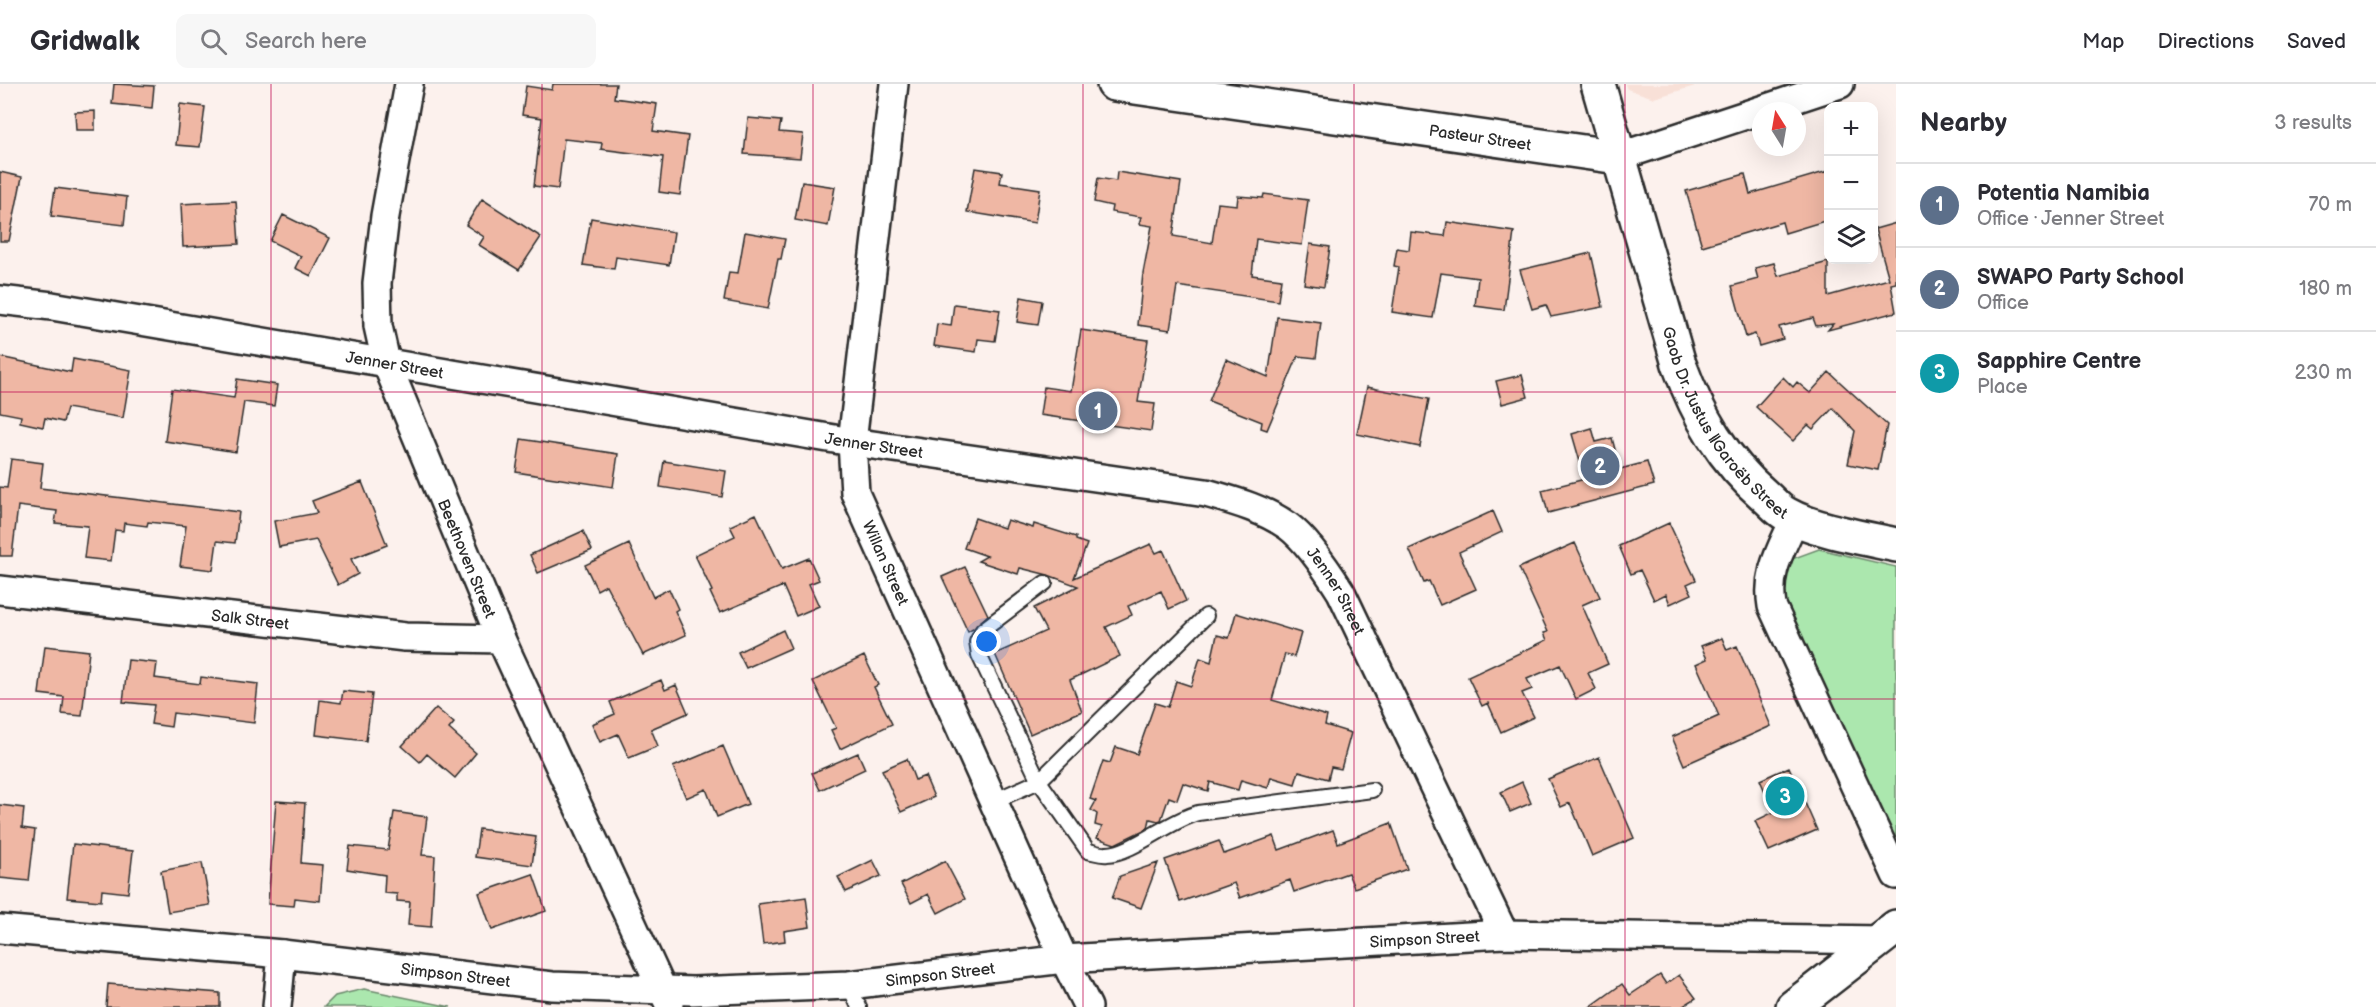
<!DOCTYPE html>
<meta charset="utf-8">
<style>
body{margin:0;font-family:"Balsamiq Sans",sans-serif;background:#f7f7f7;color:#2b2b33}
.controls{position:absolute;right:18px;top:18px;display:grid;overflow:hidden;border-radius:12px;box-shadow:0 6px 24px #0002}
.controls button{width:54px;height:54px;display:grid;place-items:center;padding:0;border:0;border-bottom:2px solid #e1e1e2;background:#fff;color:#2b2b33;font:30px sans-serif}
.compass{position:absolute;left:1752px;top:18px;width:54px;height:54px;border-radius:50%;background:#fff;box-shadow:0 6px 24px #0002;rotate:349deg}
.you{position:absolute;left:987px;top:558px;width:21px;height:21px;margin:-15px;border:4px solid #fff;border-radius:50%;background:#1a73e8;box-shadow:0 0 0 9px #1a73e833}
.badge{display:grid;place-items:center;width:39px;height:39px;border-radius:50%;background:#111827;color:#fff;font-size:20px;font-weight:700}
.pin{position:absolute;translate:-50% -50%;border:3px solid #fff;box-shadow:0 2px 6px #0006}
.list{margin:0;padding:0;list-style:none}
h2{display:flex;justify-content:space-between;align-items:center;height:78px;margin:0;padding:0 24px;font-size:26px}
h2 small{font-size:20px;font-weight:400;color:#7c7c81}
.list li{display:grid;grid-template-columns:39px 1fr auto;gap:18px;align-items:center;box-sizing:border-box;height:84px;padding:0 24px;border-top:2px solid #e1e1e2}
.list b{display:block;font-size:22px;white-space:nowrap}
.list p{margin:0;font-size:20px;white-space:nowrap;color:#7c7c81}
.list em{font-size:20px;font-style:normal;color:#7c7c81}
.icon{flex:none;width:33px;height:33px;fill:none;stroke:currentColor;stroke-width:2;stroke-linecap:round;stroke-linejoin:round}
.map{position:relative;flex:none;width:1896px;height:923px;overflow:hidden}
header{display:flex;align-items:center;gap:36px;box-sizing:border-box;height:84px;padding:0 30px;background:#fff;border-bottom:2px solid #e1e1e2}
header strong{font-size:28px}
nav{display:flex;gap:33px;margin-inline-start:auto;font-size:21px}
.search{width:420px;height:54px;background:#f7f7f7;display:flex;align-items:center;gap:15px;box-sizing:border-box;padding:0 21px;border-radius:12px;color:#7c7c81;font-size:22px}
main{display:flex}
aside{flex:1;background:#fff}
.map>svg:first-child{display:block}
.built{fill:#f8e0d7}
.green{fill:#abe7ae;stroke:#6b896c;stroke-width:1.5}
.building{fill:#efb7a4;stroke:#2b2b2b;stroke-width:1.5}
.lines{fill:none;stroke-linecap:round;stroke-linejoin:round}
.lane-casing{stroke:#2b2b2b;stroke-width:18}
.street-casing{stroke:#2b2b2b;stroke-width:32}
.secondary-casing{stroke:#2b2b2b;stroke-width:38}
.lane{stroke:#fff;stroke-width:14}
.street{stroke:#fff;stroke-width:27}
.secondary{stroke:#fff;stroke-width:33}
.grid{fill:none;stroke:#c2185b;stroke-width:1.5;stroke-opacity:0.55}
.labels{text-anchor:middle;stroke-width:4.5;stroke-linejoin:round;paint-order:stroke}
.street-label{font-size:16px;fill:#2b2b2b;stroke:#fff}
</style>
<header>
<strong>Gridwalk</strong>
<div class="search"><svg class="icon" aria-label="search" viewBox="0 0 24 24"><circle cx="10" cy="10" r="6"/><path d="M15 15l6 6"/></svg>Search here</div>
<nav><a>Map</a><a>Directions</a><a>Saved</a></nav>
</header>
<main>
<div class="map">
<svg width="1896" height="923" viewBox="0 0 1896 923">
<rect width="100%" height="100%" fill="#fcf1ed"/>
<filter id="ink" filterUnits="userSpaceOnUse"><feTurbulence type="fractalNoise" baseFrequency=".0167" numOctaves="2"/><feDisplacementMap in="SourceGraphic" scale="12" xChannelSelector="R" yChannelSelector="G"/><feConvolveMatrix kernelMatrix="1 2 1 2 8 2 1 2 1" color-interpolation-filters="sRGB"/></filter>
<g filter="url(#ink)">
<path class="built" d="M1625,0h77l-48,14 -27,-9z"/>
<path class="green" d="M1819,465l77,18v281l-9,-15 -102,-233 -4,-25 8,-15z
M364,905l87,18h-127l11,-11z"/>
<path class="building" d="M114,0l40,2 -2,22 -40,-4z
M553,0h63l-2,14 43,6 -4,27 35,5 -8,59 -21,-3 4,-35 -62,-8 1,-6 -38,-4 -6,50 -24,-3 8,-68 -20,-3 4,-29 26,4z
M180,20l25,3 -5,40 -24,-2z
M95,27v19h-19l-1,-18z
M748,34l33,3 -2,11 24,2 -3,24 -56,-4z
M975,84l27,4 -2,11 40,6 -5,34 -68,-11z
M1828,87v49l-43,13 -3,-11 -80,24 -16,-55 59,-17 5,20z
M0,88l22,5 -13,64h-9z
M1117,88l64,10 -8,54 39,7 6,-40 19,2 1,-9 25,2 1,-4 44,6 -6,45 -46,-6 -4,36 29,4 -3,22 -101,-15 -7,44 -32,-5 5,-52 9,-47 -13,-2 2,-7 -30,-5 1,-6 -18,-4 4,-24 18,3z
M802,98l33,5 -7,39 -33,-6z
M55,104l72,9 -3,28 -73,-9z
M482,115l59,38 -22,33 -40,-25 5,-8 -18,-12z
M236,117l3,43 -56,3 -2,-43z
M283,131l47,23 -19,38 -16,-8 6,-12 -31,-15z
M591,134l83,14 -5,33 -53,-8 -2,12 -31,-4z
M1447,138l67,10 -10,78 -29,-4 3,-28 -37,-5 -8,45 -41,-6 7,-45 -5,-1 3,-18 12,2 2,-18 34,4z
M1896,139v60l-5,1 5,28 -68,18 5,-6 -17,2 -3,-8 -34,9 4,12 -24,7 -4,-12 -9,3 -14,-51 26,-7 -3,-11 19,-5 4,13 50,-14v34l61,-17 -14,-50z
M745,148l40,7 -4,20h-3l-10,50 -44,-8 5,-29 9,1z
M1310,160l20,3 -6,40 -20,-3z
M1591,169l12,54 -52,10 -5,-12 -14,4 -12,-39z
M1021,213l21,4 -4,24 -21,-3z
M954,220l46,6 -5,31 -17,-2 -2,13 -42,-6 3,-22 14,2z
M1277,233l44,6 -5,35 -18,-2 -31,74 -6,-2 1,-6 -53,-21 17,-42 42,18z
M1081,246l67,10 -10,62 17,2 -4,27 -111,-16 4,-28 27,4z
M0,273l71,15 2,-13 58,11 -8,48 -56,-10 -4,14 -18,-4 -2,9 -23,-5 1,-6 -21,-4z
M1829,288l58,53 -9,45 -30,-6 7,-33 -22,-23 -20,21 -5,-4 -15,16 -37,-34 27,-30 10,10 4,-5 13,11z
M1522,291l6,22 -26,7 -6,-23z
M237,295l40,6 -3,21 -30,-4 -8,50 -71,-11 7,-52 62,9z
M1367,303l62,12 -9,48 -63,-13z
M1592,344l4,14 16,-4 8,31 27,-7 7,23 -106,28 -6,-23 43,-11 -13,-45z
M521,355l97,15 -5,33 -97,-15z
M11,375l32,4 -3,25 199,24 -4,31 -18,-2 -4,29 -33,-4 6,-40 -38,-4 -1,4 -23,-3 -1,8 -8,-1 -4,31 -27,-3 4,-32 -33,-3 2,-12 -39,-5 -6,50h-12v-69l7,1z
M664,377l62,10 -4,26 -62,-10z
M362,398l25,63 -36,14 7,15 -20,11 -22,-45 -37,7 -5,-26 43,-8 -5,-12z
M1493,427l9,21 -43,20 17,37 -36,16 -11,-24 -5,2 -15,-34z
M756,430l26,55 27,-11 10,22 -10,4 10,22 -23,10 -13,-30 -63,27 -10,-21 2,-1 -17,-36 40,-19 -5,-10z
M975,434l29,10 3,-8 26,8 1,-4 42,13v3l11,4 -13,34 77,-34 5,9 7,-3 23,51 -17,8 -8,-18 -33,15 4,9 -26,12 14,29 -50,24 12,31 -52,23 -35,-80 51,-23 -12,-23 44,-22 -30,-11 -28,-7 -2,6 -40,-13 9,-5 -23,-8z
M1669,439l27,57 -9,4 5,10 -22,10 -4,-10 -12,6 -14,-30 -9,4 -12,-28z
M583,447l9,19 -54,23 -8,-18z
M1575,459l25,54 -18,8 26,59 -20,9 8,16 -20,10 -16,-34 -33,14 5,10 -10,4 12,24 -33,15 -13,-29 -6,3 -14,-29 79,-37 -3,-7 4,-1 -29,-64z
M629,460l24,53 16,-8 9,20 -3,2 11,24 -43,20 -37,-70 -9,5 -12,-25z
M965,483l23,48 -15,14 -5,3 -26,-55z
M1236,529l65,20 -7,24 -9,-3 -13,46 55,16 -2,9 26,8 -10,36 -10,-2 -3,12 -29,-8 -4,13 -24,-7 -3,11 -27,-8 -3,10 -28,-8 -2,9 -25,-8 -6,17 -8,-3 -8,23 -3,1 -8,-2 -2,9 -33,16 -18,-6 5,-11 -7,-2 2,-11 -6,-4 5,-9 -6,-2 13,-38 7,2 6,-16 21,7 18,-51 13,4 8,-26 15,5 9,-28 11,4 6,-27 12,3z
M783,546l8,18 -45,20 -8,-16z
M1722,554l5,12 10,-4 34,80 -87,39 -12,-28 47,-21 -23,-52 11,-5 -6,-13z
M45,562l44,5 -7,65 -20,-2 2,-17 -25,-3z
M864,572l14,29 -4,2 18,37 -52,25 -9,-19 5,-2 -23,-47z
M128,576l29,3 -2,15 45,6 1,-7 57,7 -4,39 -81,-10 -2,14 -20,-3 3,-19 -31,-3z
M661,596l4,10 11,-5 12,28 -37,16 7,17 -29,12 -11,-24 -18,8 -8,-18 23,-10 -5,-12z
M343,607l29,3 -6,47 -50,-6 4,-35 21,3z
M436,624l18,15 -5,6 27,24 -21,25 -28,-24 -7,8 -18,-16z
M723,662l25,58 -31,13 -11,-28 -20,9 -13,-31z
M858,669l7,16 -45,21 -8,-17z
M1599,673l35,81 -42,18 -22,-53 -9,4 -13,-28z
M907,675l8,21 10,-4 9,21 -33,15 -19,-42z
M1789,683l28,63 -48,21 -14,-30 19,-9 -14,-32z
M1522,698l9,21 -21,9 -9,-20z
M276,717l29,2 -4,60 22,2 -3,36 -25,-3 -1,8 -26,-2z
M0,721l24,3 -2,20 13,2 -6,51 -29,-3z
M394,728l33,5 -5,38 13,1 -4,71 -23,-2 2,-23 -13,-1v-7l-13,-1 1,-18 -38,-6 3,-23 38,4z
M1391,739l16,46 -53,19 -6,-15 -54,19 -4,-12 -50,18 -6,-15 -54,19 -15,-42 54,-19 5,13 50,-18 5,14 54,-20 5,13z
M479,745l57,8 -4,28 -57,-8z
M73,760l60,7 -5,42 -26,-3 -1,11 -34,-3z
M873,776l8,16 -35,16 -8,-15z
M945,777l20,38 -27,14 -10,-19 -17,9 -10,-19z
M202,779l8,42 -42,7 -7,-41z
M1158,779l-17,45 -29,-10 8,-22z
M533,790l13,37 -54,19 -13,-37z
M806,813l4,30 -26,4 1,10 -22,3 -5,-40z
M1660,891l6,9 13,-9 17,23 -14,9h-92l32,-23 8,11z
M108,900l112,9v14h-114z"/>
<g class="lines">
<g class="lane-casing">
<path id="lane" d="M1045,499l-62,47 -6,12 2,13 60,126 49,70c6,1 13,4 19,3 26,-1 61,-33 91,-41l174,-23
M994,717l45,-20 167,-165
M849,901l10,22"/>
</g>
<g class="street-casing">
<g id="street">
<path id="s1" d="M409,0l-24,132 -8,67 1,43 8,36 115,277 168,365"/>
<path id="s2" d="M894,0l-42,358 3,51 209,466 24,48"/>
<path d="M1618,73l222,-73"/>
<path id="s3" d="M0,216l52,6 800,136 354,51c28,8 58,16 82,33 19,14 41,47 53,66l163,342"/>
<path d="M1795,434c-13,31 -29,53 -23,88l124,269"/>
<path id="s4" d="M0,506l405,47 96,2"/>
<path id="s5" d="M0,845l282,25 270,32 141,5 156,-6 215,-26 440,-25 377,6"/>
<path d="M277,923l5,-53"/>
</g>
</g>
<g class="secondary-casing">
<g id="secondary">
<path id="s6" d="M1114,0l504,73"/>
<path id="s7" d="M1598,0l81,280c19,52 44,96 86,132 7,6 13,14 21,18 28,16 78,24 110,31"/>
<path d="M1793,923l103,-80"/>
</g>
</g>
<use href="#lane" class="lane"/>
<use href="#street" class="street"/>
<use href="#secondary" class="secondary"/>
</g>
</g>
<path class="grid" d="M271,0v923M542,0v923M813,0v923M1083,0v923M1354,0v923M1625,0v923M0,308h1896M0,615h1896"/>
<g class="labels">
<g class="street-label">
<text dy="6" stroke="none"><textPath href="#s6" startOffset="370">Pasteur Street</textPath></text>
<text dy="6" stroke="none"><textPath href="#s3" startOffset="400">Jenner Street</textPath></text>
<text dy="6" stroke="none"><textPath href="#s7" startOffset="366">Gaob Dr. Justus ǁGaroëb Street</textPath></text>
<text dy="6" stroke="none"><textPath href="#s3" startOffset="886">Jenner Street</textPath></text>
<text dy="6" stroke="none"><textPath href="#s1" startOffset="494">Beethoven Street</textPath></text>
<text dy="6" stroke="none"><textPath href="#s2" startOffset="488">Willan Street</textPath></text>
<text dy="6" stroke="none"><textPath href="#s3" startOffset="1392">Jenner Street</textPath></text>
<text dy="6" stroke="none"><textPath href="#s4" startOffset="252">Salk Street</textPath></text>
<text dy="6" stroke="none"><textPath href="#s5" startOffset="1430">Simpson Street</textPath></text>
<text dy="6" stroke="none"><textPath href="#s5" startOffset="944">Simpson Street</textPath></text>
<text dy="6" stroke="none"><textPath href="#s5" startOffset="458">Simpson Street</textPath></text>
</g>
</g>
</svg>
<div class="controls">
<button>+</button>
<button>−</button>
<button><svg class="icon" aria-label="layers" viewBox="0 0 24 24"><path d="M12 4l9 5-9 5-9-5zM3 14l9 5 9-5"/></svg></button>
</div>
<svg class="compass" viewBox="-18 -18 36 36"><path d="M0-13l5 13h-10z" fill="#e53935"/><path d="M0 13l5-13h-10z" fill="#7c7c81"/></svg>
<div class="you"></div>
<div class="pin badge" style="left:1098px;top:327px;background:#5c6f8a">1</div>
<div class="pin badge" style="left:1600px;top:382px;background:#5c6f8a">2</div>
<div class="pin badge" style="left:1785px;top:712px;background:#0f9aa8">3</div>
</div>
<aside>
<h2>Nearby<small>3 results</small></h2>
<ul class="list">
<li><span class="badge" style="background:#5c6f8a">1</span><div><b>Potentia Namibia</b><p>Office · Jenner Street</p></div><em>70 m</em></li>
<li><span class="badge" style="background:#5c6f8a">2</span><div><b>SWAPO Party School</b><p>Office</p></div><em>180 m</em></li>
<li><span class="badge" style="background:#0f9aa8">3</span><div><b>Sapphire Centre</b><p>Place</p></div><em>230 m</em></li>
</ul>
</aside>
</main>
